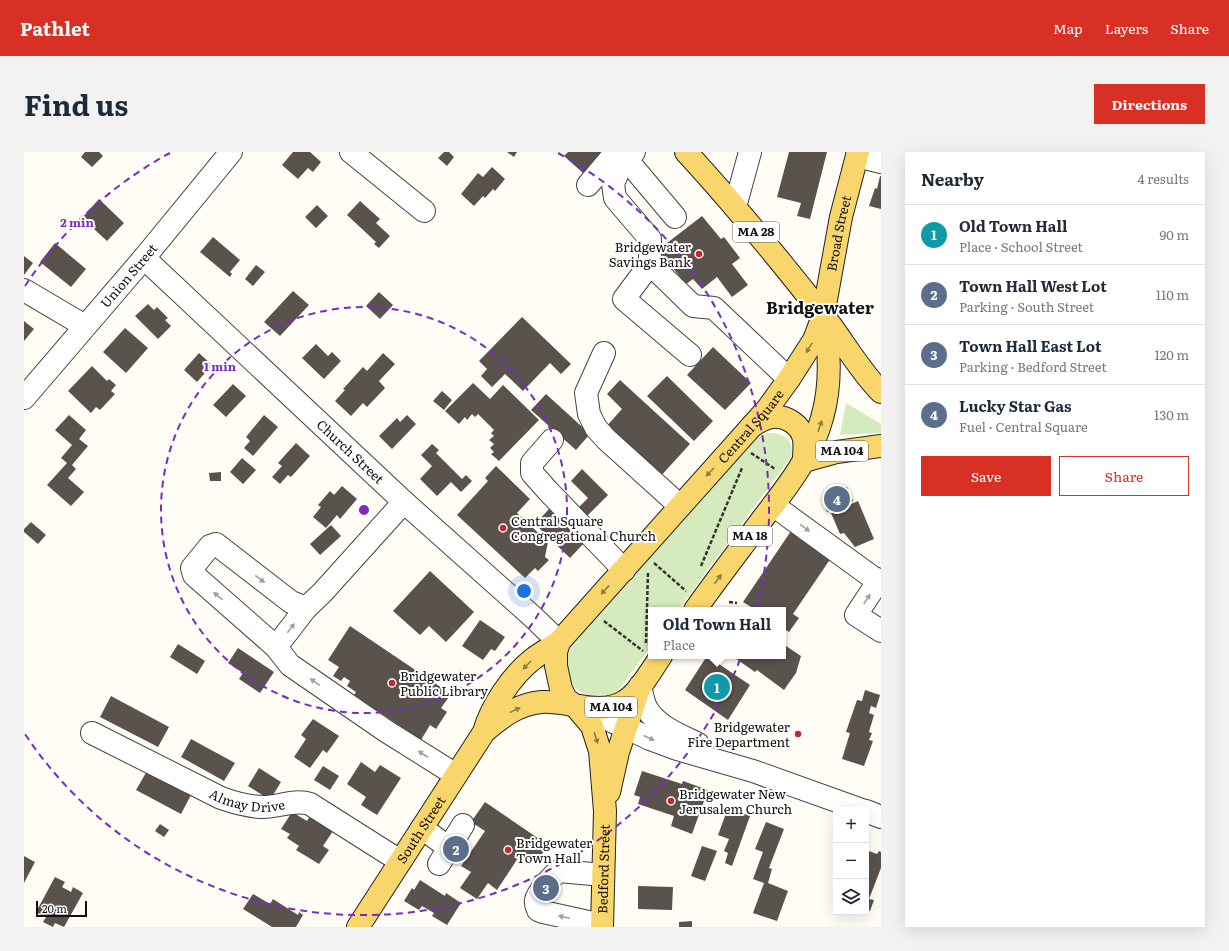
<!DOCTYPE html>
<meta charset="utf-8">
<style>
body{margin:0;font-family:Literata,serif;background:#f2f2f3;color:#1f2937}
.controls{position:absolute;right:12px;bottom:12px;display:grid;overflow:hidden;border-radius:0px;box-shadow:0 4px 16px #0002}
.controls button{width:36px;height:36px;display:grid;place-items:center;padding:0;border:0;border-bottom:1px solid #e0e1e3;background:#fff;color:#1f2937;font:20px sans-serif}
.scale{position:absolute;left:12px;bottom:10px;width:51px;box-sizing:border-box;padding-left:4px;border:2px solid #111;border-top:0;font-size:11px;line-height:14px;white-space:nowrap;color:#111;-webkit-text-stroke:3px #fff;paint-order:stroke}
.you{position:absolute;left:500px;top:439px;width:14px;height:14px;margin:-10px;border:3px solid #fff;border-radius:50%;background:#1a73e8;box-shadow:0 0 0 6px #1a73e833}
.badge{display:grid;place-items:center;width:26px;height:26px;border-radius:50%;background:#d93025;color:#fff;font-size:13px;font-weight:700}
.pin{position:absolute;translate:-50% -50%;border:2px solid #fff;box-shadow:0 1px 4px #0006}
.popup{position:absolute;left:624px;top:455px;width:138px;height:52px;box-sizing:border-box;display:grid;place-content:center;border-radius:0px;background:#fff;filter:drop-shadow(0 1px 3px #0005);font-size:13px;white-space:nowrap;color:#747a83}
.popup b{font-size:15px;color:#1f2937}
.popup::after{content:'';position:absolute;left:50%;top:100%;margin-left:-8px;border:8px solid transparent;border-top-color:#fff}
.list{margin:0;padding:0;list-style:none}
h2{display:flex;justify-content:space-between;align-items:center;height:52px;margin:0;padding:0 16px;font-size:17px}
h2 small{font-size:13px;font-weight:400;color:#747a83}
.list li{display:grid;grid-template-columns:26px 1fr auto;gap:12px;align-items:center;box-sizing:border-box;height:60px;padding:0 16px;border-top:1px solid #e0e1e3}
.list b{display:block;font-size:15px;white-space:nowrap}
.list p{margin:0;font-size:13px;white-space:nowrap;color:#747a83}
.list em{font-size:13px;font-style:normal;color:#747a83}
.actions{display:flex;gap:8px;padding:12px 16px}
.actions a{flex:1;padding:9px 0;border:1px solid #d93025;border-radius:0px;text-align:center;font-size:14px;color:#d93025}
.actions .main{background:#d93025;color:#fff}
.icon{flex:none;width:22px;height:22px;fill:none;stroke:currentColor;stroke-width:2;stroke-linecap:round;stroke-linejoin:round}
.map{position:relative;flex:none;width:857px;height:775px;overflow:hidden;border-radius:0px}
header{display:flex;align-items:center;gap:24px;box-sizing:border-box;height:56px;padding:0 20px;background:#d93025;color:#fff}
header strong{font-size:19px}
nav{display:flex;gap:22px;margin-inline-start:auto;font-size:14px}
.intro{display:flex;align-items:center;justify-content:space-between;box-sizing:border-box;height:96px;padding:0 24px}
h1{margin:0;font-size:28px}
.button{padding:10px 18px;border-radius:0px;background:#d93025;color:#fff;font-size:14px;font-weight:700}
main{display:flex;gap:24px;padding:0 24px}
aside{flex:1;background:#fff;border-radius:0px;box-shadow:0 4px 16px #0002}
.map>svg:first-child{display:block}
.green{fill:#d5ebbd}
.building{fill:#5a524d}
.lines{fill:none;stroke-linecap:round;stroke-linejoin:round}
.minor-casing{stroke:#444;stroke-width:24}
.major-casing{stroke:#222;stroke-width:24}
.path{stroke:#333;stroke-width:2.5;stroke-dasharray:4 2;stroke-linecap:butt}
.minor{stroke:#fff;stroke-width:22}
.major{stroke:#f9d66b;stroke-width:22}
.oneway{fill:#917d42}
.oneway2{fill:#a0a0a0}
.ring{fill:none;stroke:#7b2cbf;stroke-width:2;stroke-dasharray:7 5}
.poi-dot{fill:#c4262e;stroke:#fff;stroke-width:1.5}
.labels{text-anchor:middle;stroke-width:4;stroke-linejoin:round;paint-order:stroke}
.shield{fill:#fff;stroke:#585858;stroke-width:1}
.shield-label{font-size:12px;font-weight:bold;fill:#111}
.street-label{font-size:13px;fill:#111;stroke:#fff}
.poi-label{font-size:13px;fill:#111;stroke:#fff;text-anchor:start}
.district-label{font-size:17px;font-weight:bold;fill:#111;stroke:#fff}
.centre{fill:#7b2cbf;stroke:#fff;stroke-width:2}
.ring-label{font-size:12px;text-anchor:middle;font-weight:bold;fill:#7b2cbf;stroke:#fff;stroke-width:4;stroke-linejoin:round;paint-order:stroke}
</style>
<header>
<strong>Pathlet</strong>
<nav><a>Map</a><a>Layers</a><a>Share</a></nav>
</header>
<div class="intro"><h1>Find us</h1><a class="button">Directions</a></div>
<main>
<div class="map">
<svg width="857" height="775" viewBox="0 0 857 775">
<rect width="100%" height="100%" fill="#fffdf5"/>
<path class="green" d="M822,251l35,21v9l-41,2z
M744,281c16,-1 27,8 23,24l-113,153h-27v36l-32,43 -8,5 -9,3h-12l-15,-9 -8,-11 -2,-18 4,-9 15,-21 172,-191z"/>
<path class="building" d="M61,0h14l4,4 -11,11 -11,-10z
M269,0h17l11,10 -8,10 -5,-4 -10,11 -16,-14z
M420,0h5l5,5 -7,9 -9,-8z
M483,0h10l-3,5z
M544,0h34l-19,21 -19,-17z
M765,0h38l-17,67 -13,-3 4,-13 -24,-6z
M468,15l13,12 -10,12 -2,-2 -8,9 -2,-2 -9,10 -13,-12 17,-21 5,4z
M856,24h1v33l-12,-3 6,-18 2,1z
M75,47l25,24 -17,18 -25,-23z
M336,49l20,18 -4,4 14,13 -11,12 -5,-4 2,-2 -29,-27z
M293,53l11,11 -12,12 -11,-11z
M678,64l19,23 3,-2 16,21 -8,6 16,21 -16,12 -15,-20 -15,12 -9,-10 -7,5 -28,-34z
M189,85l27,23 -10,12 2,2 -2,3 -30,-25z
M31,91l31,26 -15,18 -31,-25z
M0,104l9,7 -9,12z
M232,113l9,7 -12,14 -8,-7z
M269,139l16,14 -29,31 -16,-14z
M355,140l14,13 -13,14 -14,-13z
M124,152l6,6 3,-3 11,11 -3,2 6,6 -13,13 -23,-23z
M498,165l49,47 -10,10 -11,-11 -27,28 -18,-17 -13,13 -11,-11 6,-7 -8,-8z
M0,169l10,8 -10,12z
M101,176l23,20 -22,25 -23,-21z
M292,192l12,12 4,-4 9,9 -17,18 -22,-21z
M689,195l38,36 -26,27 -38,-35z
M175,201l13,12 -15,17 -13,-12z
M359,201l12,11 -16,17 6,7 -18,19 -4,-4 -12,13 -16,-15 10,-11 -2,-1 20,-22 4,4z
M68,214l15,15 2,-2 7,6 -5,6 4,3 -15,16 -4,-3 -5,6 -23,-22z
M643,224l46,45 -19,20 -47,-45z
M596,228l70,64 -31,34 -54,-50 17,-19 -15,-15z
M449,231l17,16 13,-14 36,35 -40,41 -8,-7 3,-2 -4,-4 4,-4 -5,-4 5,-4 -3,-3 3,-3 -16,-16 -3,3 -3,-3 -5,6 -2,-3 -6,7 -14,-13z
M209,232l13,12 -20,21 -13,-12z
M418,239l10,9 -8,10 -11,-9z
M522,242l44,40 -14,16 -45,-40z
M45,263l17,15 -7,9 9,7 -16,19 4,4 -8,9 16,14 -13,14 -24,-21 20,-22 -6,-5 11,-13 -17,-15z
M240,263l14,12 -25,29 -9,-8 6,-7 -4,-4z
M383,263l9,9 -24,25 -13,-13 18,-18 3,4z
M272,291l14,13 -19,21 -3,-2 -8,9 -8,-7 10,-11 -4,-3z
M408,292l7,6 -3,3 26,26 4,-4 6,6 -11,11 -10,-10 -14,14 -17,-17 12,-13 -11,-11z
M218,306l14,12 -13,14 -13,-12z
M472,314l34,33 -13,14 31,29 -3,15 4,3 -11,11 -3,-3 -10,10 -68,-63 31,-34 -3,-3z
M558,317l26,26 -23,23 -8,-9 11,-11 -17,-17z
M197,320v9h-11l-1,-8z
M318,334l15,13 -17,20 -3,-4 -11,13 -13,-11 8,-10 -3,-2 12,-14 4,4z
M823,335l6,14 -26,11 -5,-15z
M834,349l16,38 -19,8 -11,-14 -4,1 -9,-21z
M526,356l35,34 -15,16 -35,-34z
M7,370l15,13 -8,9 -14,-12v-3z
M307,373l10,11 -21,19 -10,-11z
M767,379l40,27 -38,56 6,4 -10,14 -6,-4v-18h-27l-13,-8z
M406,419l44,41 -28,30 -17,-16 -9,9 -27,-24z
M456,468l25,17 -10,14 -4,-2 -8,11 -21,-14z
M326,474l101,68 -10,14 6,4 -11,17 -6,-4 -9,15 -67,-45 2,-3 -9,-6 3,-5 -6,-4 -3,4 -8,-5 6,-9 -11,-7z
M154,492l27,17 -8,13 -27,-17z
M759,492l18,12 -5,17 -12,17 -27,-20 -2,2 -23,-16h51z
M214,496l36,24 -14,21 -21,-14 4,-6 -15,-10z
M683,504l43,29 -22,35 -43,-30z
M841,538l15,5 -4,13 -5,-2 -2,7 5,2 -5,17 3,1 -3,7 4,1 -9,25 -22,-7 8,-26 -4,-1 11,-32 5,1z
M87,544l58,31 -11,20 -58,-30z
M289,567l26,17 -12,17 -4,-3 -13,18 -16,-11 12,-18 -5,-4z
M167,587l44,24 -11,18 -43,-24z
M337,610l14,10 5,-7 21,13 -24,37 -16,-10 5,-8 -19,-13z
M299,614l16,10 -9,14 -16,-10z
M235,616l22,14 -11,18 -22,-14z
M123,619l44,24 -10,19 -45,-24z
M618,619l40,13 1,-3 25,9 -16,44 -21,-8 3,-10 -36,-12 2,-7 -6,-2z
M461,650l63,43 -13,20 -15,-10 -23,35 -9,-7 -11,16 -17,-11 11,-16 -10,-6 24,-35 -14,-9z
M704,656l22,8 -18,50 -7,-3 3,-10 -4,-2 5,-12 -11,-4z
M268,660l15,9 3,-5 23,15 -10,15 6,4 -10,14 -23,-14 3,-4 -12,-8 3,-4 -9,-5z
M742,670l18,7 -15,39 3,1 -4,14 20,8 -11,30 -24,-8 11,-30 -11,-4 10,-27 -8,-3z
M136,672l9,6 -5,7 -9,-6z
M678,694l15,5 -12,30 -14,-5z
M842,698l11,4 2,-3 2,1v16l-12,31 5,1 -4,11 -4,-1z
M0,704l11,6 -11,21z
M31,725l10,5 -3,5 9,5 2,-5 10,6 -19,34 -9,-4 -2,4 -10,-5 3,-5 -10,-5z
M396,728l25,16 1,-3 15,10 -14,22 -15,-9 2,-3 -12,-7 -3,4 -15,-9 8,-13 2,2z
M614,734l35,1 -1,23 -34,-1z
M229,742l17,10 3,-5 25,16 1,-3 4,3 -7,12h-24l-29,-18z
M668,769v6h-13v-5z"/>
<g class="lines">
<g class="minor-casing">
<g id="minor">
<path d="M327,0l73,59"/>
<path d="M610,0l-7,8 48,57"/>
<path d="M833,4l24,6"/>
<path d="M603,8l-9,12 -5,12 2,14 35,41v25"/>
<path d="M564,33l28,-33"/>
<path d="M711,55l15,-55"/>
<path id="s1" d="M120,106l260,244 129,115 26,25"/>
<path d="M0,138l61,36"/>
<path d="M580,201l-18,40 3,21 7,14 10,11 74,67"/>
<path d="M666,203l-66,-56 26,-35 43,42 21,2 75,71"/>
<path id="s2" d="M0,246l120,-140 87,-106"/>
<path d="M528,288l-20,23v10l16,18 76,79"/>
<path d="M380,350l-82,91 -16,15 -15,-6 -75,-58 -6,2 -18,22 2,7 82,72 14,18 96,66 70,44"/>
<path d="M749,353l99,72 9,4"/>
<path d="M855,428l-23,35 25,16"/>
<path d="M252,495l30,-39"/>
<path d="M616,534c2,7 3,17 7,23 11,18 33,26 51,35"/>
<path d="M554,555l47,20 25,12 27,10 76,22 109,39"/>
<path id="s3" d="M68,581l129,65c14,5 28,9 43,9 14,0 31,-8 46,-3l90,57"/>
<path d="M842,659l15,6"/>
<path d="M398,676l27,20"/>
<path d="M415,712l24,-39"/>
<path d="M578,773l-59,-13 -5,-2c-1,-3 -3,-6 -2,-10 1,-7 17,-25 23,-29l44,4"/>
</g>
</g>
<g class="major-casing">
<g id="major">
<path d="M662,0c48,52 93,107 137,163 20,25 35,54 58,77"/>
<path d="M728,274c6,-4 13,-8 20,-9 14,-2 29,8 32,22 1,7 0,15 0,22"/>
<path d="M780,309l33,-9 44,-6"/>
<path d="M671,458c22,-31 46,-62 69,-93 23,-30 48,-61 58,-99 10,-34 8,-68 2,-102"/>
<path d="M461,579c17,-14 33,-27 56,-29 27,-2 59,15 84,-1 14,-8 27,-32 36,-45"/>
<path d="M585,640l9,-40 21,-63"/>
<path id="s4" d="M334,775l126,-195c7,-25 28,-57 49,-73 8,-6 17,-11 26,-17"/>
<path id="s5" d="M578,775l3,-116 -5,-60 -8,-25 -17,-20 -9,-7 -5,-10 -5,-23v-14l3,-10 209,-234 21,-29 25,-39 9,-24 18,-99 17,-65"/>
</g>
</g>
<path class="path" d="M727,301l24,16
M597,379l4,4
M630,411l32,28
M677,414l41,-98
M705,450l8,1
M580,469l39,30
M622,491l2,-71"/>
<use href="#minor" class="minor"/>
<use href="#major" class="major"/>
</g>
<defs><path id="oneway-solid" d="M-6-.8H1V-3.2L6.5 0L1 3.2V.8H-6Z"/></defs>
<g class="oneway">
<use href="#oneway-solid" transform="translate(785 196) rotate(121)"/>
<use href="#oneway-solid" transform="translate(796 274) rotate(-71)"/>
<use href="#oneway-solid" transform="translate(686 320) rotate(134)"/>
<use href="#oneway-solid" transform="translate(694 427) rotate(-53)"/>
<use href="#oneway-solid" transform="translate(581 438) rotate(133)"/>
<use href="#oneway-solid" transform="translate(503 513) rotate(134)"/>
<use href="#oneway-solid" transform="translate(491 558) rotate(-26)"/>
<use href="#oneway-solid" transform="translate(572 586) rotate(72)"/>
</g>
<g class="oneway2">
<use href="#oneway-solid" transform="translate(781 376) rotate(36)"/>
<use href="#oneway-solid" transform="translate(236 427) rotate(38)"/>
<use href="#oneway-solid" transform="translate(194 444) rotate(-140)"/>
<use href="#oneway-solid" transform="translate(843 447) rotate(-57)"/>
<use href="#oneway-solid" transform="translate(267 476) rotate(-52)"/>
<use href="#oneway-solid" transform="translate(291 530) rotate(-146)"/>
<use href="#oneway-solid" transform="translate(625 586) rotate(24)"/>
<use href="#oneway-solid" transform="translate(399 602) rotate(-147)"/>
<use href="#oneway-solid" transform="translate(540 765) rotate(-168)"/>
</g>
<g class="ring">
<circle cx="340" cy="358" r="203"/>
<path d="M1 134A406 406 0 0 1 146 1M534 1A406 406 0 1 1 1 582"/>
</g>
<g class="poi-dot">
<circle cx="675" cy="102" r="4"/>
<circle cx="479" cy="376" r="4"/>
<circle cx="368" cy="531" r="4"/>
<circle cx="774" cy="582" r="4"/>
<circle cx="647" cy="649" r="4"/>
<circle cx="484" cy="698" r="4"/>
</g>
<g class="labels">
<g class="shield">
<rect x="709" y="70" width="46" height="20" rx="3"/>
<rect x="792" y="289" width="52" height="20" rx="3"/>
<rect x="704" y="374" width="44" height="20" rx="3"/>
<rect x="561" y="545" width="52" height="20" rx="3"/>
</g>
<g class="shield-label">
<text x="732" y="84">MA 28</text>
<text x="818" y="303">MA 104</text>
<text x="726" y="388">MA 18</text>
<text x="587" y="559">MA 104</text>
</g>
<g class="street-label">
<text dy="5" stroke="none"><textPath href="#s5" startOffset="805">Broad Street</textPath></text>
<text dy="5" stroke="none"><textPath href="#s2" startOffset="161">Union Street</textPath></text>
<text dy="5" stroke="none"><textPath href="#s5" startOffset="588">Central Square</textPath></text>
<text dy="5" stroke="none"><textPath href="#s1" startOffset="283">Church Street</textPath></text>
<text dy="5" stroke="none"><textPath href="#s3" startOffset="171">Almay Drive</textPath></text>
<text dy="5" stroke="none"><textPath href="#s4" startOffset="116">South Street</textPath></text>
<text dy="5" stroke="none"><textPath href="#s5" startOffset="58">Bedford Street</textPath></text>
</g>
<g class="poi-label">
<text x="667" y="100" text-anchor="end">Bridgewater<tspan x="667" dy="15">Savings Bank</tspan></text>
<text x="487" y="374">Central Square<tspan x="487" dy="15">Congregational Church</tspan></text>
<text x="376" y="529">Bridgewater<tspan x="376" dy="15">Public Library</tspan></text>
<text x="766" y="580" text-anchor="end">Bridgewater<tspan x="766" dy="15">Fire Department</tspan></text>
<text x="655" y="647">Bridgewater New<tspan x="655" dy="15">Jerusalem Church</tspan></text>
<text x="492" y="696">Bridgewater<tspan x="492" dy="15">Town Hall</tspan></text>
</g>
<g class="district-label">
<text x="796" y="162">Bridgewater</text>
</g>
</g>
<circle cx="340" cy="358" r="6" class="centre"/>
<g class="ring-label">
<text x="53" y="75">2 min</text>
<text x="196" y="219">1 min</text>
</g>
</svg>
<div class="controls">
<button>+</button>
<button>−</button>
<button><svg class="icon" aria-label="layers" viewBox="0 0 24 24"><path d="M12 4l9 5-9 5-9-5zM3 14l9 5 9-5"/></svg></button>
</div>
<div class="scale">20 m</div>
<div class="you"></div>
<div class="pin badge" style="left:693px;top:535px;background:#0f9aa8">1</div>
<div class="popup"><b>Old Town Hall</b>Place</div>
<div class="pin badge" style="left:432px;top:697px;background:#5c6f8a">2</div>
<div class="pin badge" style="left:522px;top:736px;background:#5c6f8a">3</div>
<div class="pin badge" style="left:813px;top:347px;background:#5c6f8a">4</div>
</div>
<aside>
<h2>Nearby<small>4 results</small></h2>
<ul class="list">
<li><span class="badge" style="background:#0f9aa8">1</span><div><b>Old Town Hall</b><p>Place · School Street</p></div><em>90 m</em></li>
<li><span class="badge" style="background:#5c6f8a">2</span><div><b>Town Hall West Lot</b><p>Parking · South Street</p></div><em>110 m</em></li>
<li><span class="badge" style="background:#5c6f8a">3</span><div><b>Town Hall East Lot</b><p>Parking · Bedford Street</p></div><em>120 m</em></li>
<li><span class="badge" style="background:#5c6f8a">4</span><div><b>Lucky Star Gas</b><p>Fuel · Central Square</p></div><em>130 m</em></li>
</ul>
<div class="actions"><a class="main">Save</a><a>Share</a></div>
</aside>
</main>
